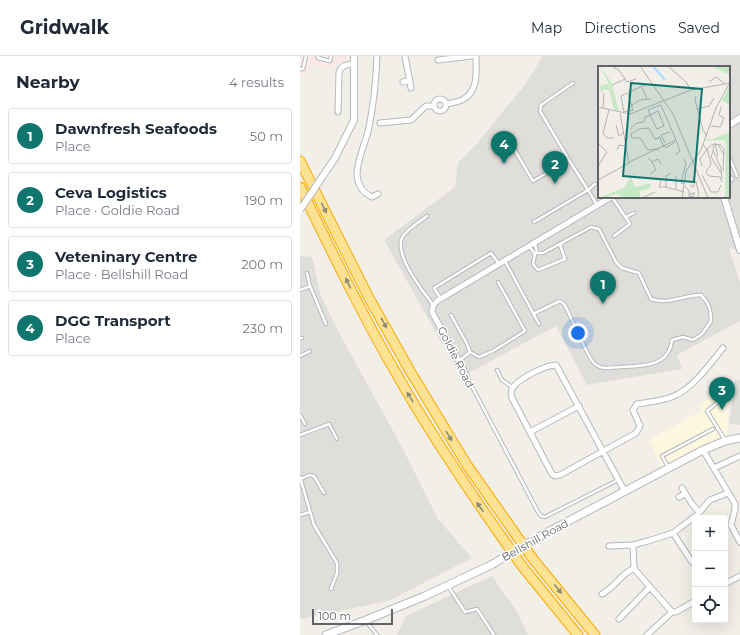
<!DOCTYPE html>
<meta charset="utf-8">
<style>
body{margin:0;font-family:Montserrat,sans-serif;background:#f2f2f3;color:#1f2937}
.controls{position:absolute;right:12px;bottom:12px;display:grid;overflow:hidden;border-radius:4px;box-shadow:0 4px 16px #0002}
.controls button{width:36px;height:36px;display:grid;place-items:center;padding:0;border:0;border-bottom:1px solid #e0e1e3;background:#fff;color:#1f2937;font:20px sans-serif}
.scale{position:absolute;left:12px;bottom:10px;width:81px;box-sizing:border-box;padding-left:4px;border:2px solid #5f6368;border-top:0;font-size:11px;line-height:14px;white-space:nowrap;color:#5f6368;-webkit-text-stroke:3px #fff;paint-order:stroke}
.you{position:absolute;left:278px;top:277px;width:14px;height:14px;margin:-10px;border:3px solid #fff;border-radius:50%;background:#1a73e8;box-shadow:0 0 0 6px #1a73e833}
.badge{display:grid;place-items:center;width:26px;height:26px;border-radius:50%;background:#0f766e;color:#fff;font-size:13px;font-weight:700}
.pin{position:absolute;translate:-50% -33px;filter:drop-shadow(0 1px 2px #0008)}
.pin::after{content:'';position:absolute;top:21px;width:14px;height:12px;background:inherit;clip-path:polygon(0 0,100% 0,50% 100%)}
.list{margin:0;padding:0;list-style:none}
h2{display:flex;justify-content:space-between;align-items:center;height:52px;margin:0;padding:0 16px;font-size:17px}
h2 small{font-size:13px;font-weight:400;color:#747a83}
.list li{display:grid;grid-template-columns:26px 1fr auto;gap:12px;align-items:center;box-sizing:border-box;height:56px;margin:0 8px 8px;padding:0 8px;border:1px solid #e0e1e3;border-radius:4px}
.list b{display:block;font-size:15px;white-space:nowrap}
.list p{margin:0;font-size:13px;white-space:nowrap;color:#747a83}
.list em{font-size:13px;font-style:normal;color:#747a83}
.icon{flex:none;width:22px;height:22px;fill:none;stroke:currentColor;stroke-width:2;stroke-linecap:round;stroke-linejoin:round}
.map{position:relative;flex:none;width:440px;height:579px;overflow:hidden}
header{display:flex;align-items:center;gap:24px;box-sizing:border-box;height:56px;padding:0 20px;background:#fff;border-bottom:1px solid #e0e1e3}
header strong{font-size:19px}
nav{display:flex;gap:22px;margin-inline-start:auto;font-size:14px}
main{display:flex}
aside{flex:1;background:#fff}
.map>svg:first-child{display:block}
.commercial{fill:#fef7e0}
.industrial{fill:#e0deda;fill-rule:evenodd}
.medical{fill:#fce8e6}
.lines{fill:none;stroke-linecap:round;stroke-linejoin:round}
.service-casing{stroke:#b5b8bc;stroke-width:4.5}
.minor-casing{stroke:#b5b8bc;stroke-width:7}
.tertiary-casing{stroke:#b5b8bc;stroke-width:8}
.secondary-casing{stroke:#b6babf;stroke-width:9}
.motorway-casing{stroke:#f9ab00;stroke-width:11}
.service{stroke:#fff;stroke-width:2.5}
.minor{stroke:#fff;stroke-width:5}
.tertiary{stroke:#fff;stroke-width:6}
.secondary{stroke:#fff;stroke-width:7}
.motorway{stroke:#fde293;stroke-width:9}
.tertiary-bridge-casing{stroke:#b5b8bc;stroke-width:8;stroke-linecap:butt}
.motorway-bridge-casing{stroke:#f9ab00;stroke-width:11;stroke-linecap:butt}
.tertiary-bridge{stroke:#fff;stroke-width:6}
.motorway-bridge{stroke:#fde293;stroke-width:9}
.oneway{fill:#8e8975}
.labels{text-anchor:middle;stroke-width:3;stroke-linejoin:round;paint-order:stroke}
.street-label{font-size:11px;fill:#5f6368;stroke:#fff}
.inset-river{fill:none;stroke:#aadaff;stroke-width:2}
.inset-road{fill:none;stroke:#b3b3b1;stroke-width:1}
.view{fill:#0f766e;fill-opacity:0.15;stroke:#0f766e;stroke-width:2}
.inset-edge{fill:none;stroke:#5f6368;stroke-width:2}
</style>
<header>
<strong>Gridwalk</strong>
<nav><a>Map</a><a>Directions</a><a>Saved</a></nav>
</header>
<main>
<aside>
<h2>Nearby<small>4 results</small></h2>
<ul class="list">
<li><span class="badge">1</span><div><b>Dawnfresh Seafoods</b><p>Place</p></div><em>50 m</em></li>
<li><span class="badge">2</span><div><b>Ceva Logistics</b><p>Place · Goldie Road</p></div><em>190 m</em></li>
<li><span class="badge">3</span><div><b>Veteninary Centre</b><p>Place · Bellshill Road</p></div><em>200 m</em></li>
<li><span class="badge">4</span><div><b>DGG Transport</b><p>Place</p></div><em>230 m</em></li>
</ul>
</aside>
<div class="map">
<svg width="440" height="579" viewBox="0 0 440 579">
<rect width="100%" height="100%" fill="#f1efe8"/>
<path class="commercial" d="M427,332l2,6 -2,40 -64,33 -2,-2 -12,-25 53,-29 -3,-7z"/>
<path class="industrial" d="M243,0h197v194l-11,-2 11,35v38l-63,34 5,14 -95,16 -31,-59 -95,51 -77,-137 71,-53 3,-24 20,-21 46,-56zM299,11h130v130h-130z
M0,200l12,1 9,39 16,33 67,122 34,68 34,39 -84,43 -88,18z
M435,324h5v45l-11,-1z
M192,520l25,36 11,23h-131l9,-19z"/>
<path class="medical" d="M0,0h47v4l-16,9 -22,-5 -4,13h-5z"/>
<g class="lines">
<g class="service-casing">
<path id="service" d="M18,0v2l12,3 1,-5
M0,13h3l3,-13
M214,93l19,32 36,-21 19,30 7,-6
M429,101l8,19
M269,104l-29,-49 1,-6 32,-22
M312,141l18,27 -16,12
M127,160c-8,6 -18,12 -24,20 -11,17 20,55 30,69
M326,161l8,-4
M234,166l54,-32 9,15
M229,190l6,8 -2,10 5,6 27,-11 -5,-14 2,-2
M205,205l34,63
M7,217l3,13 16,38
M0,234l10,-4
M141,243l-7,-11 57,-35 8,11
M233,258l27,-13 4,3c7,11 23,54 31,60 9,7 16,3 26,3 21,-1 48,0 51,-27l11,-3 10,3 9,-6 9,-13c0,-11 -2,-18 -10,-26 -19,0 -29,10 -50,4l-12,-26 -17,-5 -6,-6 -17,-33 -8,-2 -48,26h-6l-2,-9
M151,259l16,29 3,8 -11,9
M0,282h2
M170,296l9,5 14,-6 32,-20 -27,-49
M0,300l10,-5
M197,314l5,10 10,7
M166,319l72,137 3,4 4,1 73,-37
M422,343l-15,12 18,29
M0,359l5,9
M0,379l29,-11 8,15
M368,411l-6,-11 51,-27
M0,421l14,48 23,38v10l-6,16
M1,423l8,-4 5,1 10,17
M0,459l10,-3
M148,530l17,26 12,-3 17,26
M66,565l11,14"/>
</g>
<g class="minor-casing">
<path id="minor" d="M77,0c-1,24 -3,47 -8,71 -3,16 -12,31 -12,48 1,10 6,18 15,22l6,-3
M105,0l6,32
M138,4l34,-4
M103,26l7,-2
M134 49a6 6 0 1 1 12 0a6 6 0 1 1-12 0Z
M146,48c6,-1 11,-2 16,-4 17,-8 14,-29 14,-44
M38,56l1,-40c3,-7 8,-8 15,-8
M80,67l31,-3 15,-14h8
M429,124l2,-1
M166,319l-34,-63 1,-6 4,-5 174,-104
M230,376l49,-26
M403,394l32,54v5l-4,16 9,17
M414,412l26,-12
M382,432l10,16 7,8
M325,436c-23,-43 -46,-85 -69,-127 -10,0 -39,14 -44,24 -1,3 -1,6 0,9l40,76 3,2 5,-1 76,-42 4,-7 -7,-16 4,-6c12,-2 26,-3 37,-8 19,-8 36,-32 49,-48
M379,441l6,-3
M373,477l19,29
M333,489l1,23 2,3 36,41
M309,490l24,-1 15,-4 25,-8 24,-18 13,-15 18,-7
M425,528l15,-8
M302,538c12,-6 19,-20 32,-26
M372,556h4l19,-11
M319,563l31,-32
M347,579l25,-23"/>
</g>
<g class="tertiary-casing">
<path id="tertiary" d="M429,69l11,-7
M35,102l19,-38v-64
M424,141l16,53"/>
</g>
<g class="secondary-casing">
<path id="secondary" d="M26,579l40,-15 59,-24 66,-31 53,-31 159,-84 22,-9 15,-3"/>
</g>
<g class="motorway-casing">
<path id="motorway" d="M0,105l69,137 41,73 57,94 47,67
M0,131c31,63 61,126 96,186 32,57 69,112 107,166
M233,503l62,76
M222,510l56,69"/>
</g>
<use href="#service" class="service"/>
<use href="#minor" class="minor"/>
<use href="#tertiary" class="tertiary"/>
<use href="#secondary" class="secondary"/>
<use href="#motorway" class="motorway"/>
<g class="tertiary-bridge-casing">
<path id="tertiary-bridge" d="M0,154l35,-52"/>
</g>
<g class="motorway-bridge-casing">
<path id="motorway-bridge" d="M214,476l19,27
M203,483l19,27"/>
</g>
<use href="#tertiary-bridge" class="tertiary-bridge"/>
<use href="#motorway-bridge" class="motorway-bridge"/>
</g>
<defs><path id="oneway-solid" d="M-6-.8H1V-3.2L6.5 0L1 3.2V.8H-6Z"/></defs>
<g class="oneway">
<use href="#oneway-solid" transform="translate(24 152) rotate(63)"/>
<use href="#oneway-solid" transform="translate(48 227) rotate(-116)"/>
<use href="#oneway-solid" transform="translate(84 267) rotate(61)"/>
<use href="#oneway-solid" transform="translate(110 341) rotate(-122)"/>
<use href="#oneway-solid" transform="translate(149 380) rotate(59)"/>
<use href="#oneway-solid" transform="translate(180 451) rotate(-125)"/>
<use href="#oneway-solid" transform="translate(258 533) rotate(51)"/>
</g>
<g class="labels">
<g class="street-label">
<text transform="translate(156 301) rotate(63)" y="4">Goldie Road</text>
<text transform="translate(235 484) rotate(-29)" y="4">Bellshill Road</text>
</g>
</g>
<g transform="translate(298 10)">
<rect width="132" height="132" fill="#f1efe8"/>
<path d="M2,0l11,16 8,29 -5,-1 -4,-19 -7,-2v3h-2l-1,-6 8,-2 5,10 -4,-10zM113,0h19v9zM132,19v21l-8,-6zM132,66v66h-12l7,-1 1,-54 -2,-3 -18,1 3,-5 -1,5zM33,111l4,10 17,-4 -3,6 -10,2 2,7h-16l-8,-4 -15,4h-4l26,-10z" fill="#c5e8c5"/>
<path class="inset-river" d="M55,0l12,14"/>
<path class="inset-road" d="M13,0l8,4 8,12 9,-3M42,0l33,48 35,84M70,0l18,16 5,8M111,16l7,-5 9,7M14,19l13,-6M44,22l5,11M30,28l5,17M98,30l-1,4 8,30 4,6M33,40l9,-6 11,-1M0,41l32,7 61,-24 39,-7M5,42l1,-15M100,43l11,-3 5,-8M11,44l-6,23 4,5h7M35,44l-9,2 -3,-16 26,-12M18,59l3,11 4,-3M113,60l9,1 4,-9 -5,-3 2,-8M32,63l7,-6 7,-1 1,-5 5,-2 8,-4 6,15 -7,3 -7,-14 -2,-6M61,70l5,11M0,77l9,9 -9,14M67,77l-4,-8 9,-3M117,77l3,13M116,78l-1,6 8,18 1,11M120,78l6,11M67,80l1,2 9,-6M61,83l-11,1 -8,-12h-8l-1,-4 8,-5 10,-1 6,11 5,-1M19,84l2,-5 7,1M115,85l-2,6 10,16M77,89l5,-4 -4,-11M50,92l4,4 6,-3 3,5M85,93l3,3 -5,21 4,1M31,96l47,-22 -15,-35 -13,5M104,100l-2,-7 7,-10 -4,-4M73,107l-5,3v11l18,5M52,108l6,-4 -4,-8M104,109l9,17h7l3,-7M0,114l31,-17 -9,-50M63,115l-2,6h7M124,116l-2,-5 -11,-1 -3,-4 5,-8 -4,-15 6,-5 8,1 3,4 -1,22M92,119l3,2 3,-6 3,14 -3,3M87,120l4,5v7M78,123v-13M96,128l-3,-1 -1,3 3,1 1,-3v-2M44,132l13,-6M84,132l4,-27 15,-21 15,-42 13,-24"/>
<path class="view" d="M33,17l71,6 -8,93 -71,-6z"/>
<rect width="132" height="132" class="inset-edge"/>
</g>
</svg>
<div class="controls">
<button>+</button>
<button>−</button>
<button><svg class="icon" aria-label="locate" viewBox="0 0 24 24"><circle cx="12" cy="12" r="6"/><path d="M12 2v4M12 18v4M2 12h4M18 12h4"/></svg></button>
</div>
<div class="scale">100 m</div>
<div class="you"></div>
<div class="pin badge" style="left:303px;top:248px">1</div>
<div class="pin badge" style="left:255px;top:128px">2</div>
<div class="pin badge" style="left:422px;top:354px">3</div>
<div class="pin badge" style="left:204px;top:108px">4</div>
</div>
</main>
